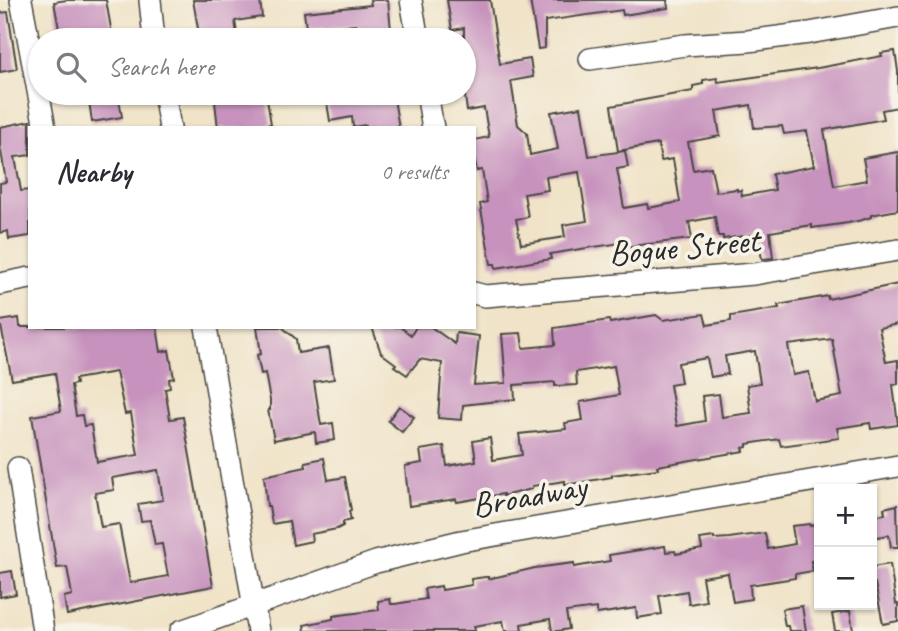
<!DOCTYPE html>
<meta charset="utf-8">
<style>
body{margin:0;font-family:Caveat,sans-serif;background:#f2f2f3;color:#2b2b33}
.controls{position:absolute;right:21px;bottom:21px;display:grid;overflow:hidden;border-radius:0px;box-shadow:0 2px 5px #0004}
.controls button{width:63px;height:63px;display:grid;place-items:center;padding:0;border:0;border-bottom:2px solid #e1e1e2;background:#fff;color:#2b2b33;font:35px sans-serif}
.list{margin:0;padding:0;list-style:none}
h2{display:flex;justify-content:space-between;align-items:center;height:91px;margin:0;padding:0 28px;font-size:30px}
h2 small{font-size:23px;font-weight:400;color:#7c7c81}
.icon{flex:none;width:38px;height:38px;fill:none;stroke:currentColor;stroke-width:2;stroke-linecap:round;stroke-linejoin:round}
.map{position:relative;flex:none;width:898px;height:631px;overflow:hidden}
.search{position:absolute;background:#fff;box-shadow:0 2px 5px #0004;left:28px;top:28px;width:448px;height:77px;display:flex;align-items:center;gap:18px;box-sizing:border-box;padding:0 24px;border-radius:38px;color:#7c7c81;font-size:26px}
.panel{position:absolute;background:#fff;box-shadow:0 2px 5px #0004;left:28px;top:126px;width:448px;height:203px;border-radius:0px}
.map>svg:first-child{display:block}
.building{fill:#c793be;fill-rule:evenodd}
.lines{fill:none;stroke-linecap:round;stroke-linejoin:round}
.minor-casing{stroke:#494742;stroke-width:24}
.minor{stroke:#fff;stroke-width:21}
.labels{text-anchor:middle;stroke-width:7;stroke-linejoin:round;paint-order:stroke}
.street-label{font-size:35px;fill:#2b2b2b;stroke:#f7f3e8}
</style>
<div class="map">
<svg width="898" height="631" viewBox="0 0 898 631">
<rect width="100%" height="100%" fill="#f7f3e8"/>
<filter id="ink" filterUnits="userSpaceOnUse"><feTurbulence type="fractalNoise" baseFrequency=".0143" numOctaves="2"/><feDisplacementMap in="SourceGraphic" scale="14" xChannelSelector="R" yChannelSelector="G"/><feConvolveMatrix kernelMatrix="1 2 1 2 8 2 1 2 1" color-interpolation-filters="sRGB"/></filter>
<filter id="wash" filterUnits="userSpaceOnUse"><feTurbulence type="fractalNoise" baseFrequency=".00686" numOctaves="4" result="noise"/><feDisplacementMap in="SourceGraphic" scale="28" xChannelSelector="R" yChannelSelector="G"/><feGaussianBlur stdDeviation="1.57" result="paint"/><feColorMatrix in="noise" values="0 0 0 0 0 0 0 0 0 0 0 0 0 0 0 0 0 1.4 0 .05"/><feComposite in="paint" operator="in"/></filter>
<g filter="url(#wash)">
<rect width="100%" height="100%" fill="#f0e3c7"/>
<g id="blocks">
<path class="building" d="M67,0h39l7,40h-52l-7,-38z
M193,0h67l2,17 -27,4 3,19h-38z
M370,0h18l4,40h-32v-3l-3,1 -1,-13 -50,3 -2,-16 67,-7z
M447,0h43l10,64 30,-5 3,18 -22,4 7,44 9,8 3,22 28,-6 -7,-37 30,-5 8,49 36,-5 3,16 -11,2 7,39 23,-4 1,4 32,-6 -7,-43 -12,2 -3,-17 -40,7 -7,-45 82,-15v-5l10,-2v-4l14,-2 1,4 100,-14 64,-12 -1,-3 14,-2 3,20v36l-16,3 2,9 -60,11 10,56 33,-6 -4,-22 35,-6v58l-27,5v2l-9,3 -14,3 -36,5v-3l-42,7 3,26 -11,1 -5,-25 -34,5v-3h-5l-3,-19 -26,5 3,17 -70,8 -1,-4 -34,5 -37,6 1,5 -55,9 -1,-4h-4l-11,-60 7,-2 -5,-32 -5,1 -3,-15v-16l15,-3 -5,-29 -17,3 -3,-22v-61l-12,2zM751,105l3,23 28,-2 2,8 23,-3 7,35 -42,8 3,16 -33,6 -1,-6 -4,1v-2l-21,3 -5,-25 -18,3 -5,-28 32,-6 -4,-25zM579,172l8,49 -24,4 2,12 -44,7 -5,-25 12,-2 -4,-23 24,-4 -2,-13z
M530,0h137l1,8 -45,7 -1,-5 -77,11v27l-7,1z
M8,12l9,57 -17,3v-59z
M88,93h30l4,24 -30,5z
M214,93h52l5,31 -21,4h-32z
M335,93h58l6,35h-33v-3l-13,2 -1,-10 -22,4 -3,-18 10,-2z
M30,121v34l-15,2 6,34 9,-1v46l-21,3 -1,-8 -8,2v-50l6,-1 -6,-38v-17z
M898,284v40l-19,4 7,34 12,-2v24l-5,1 5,40 -27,4 -1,-6 -33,5 2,10 -58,8 -2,-7 -32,5v3l-4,1 1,3 -87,15 1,3 -46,6v2l-47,8v-4l-33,5v3l-29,7v-2l-46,8 -1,-3 -47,7 -4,-40 17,-3 -2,-13 24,-4 3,20 29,-5 -3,-20 17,-3 3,22 29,-5 -3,-21 47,-5 -1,-6 18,-3 -3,-18 39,-7 -5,-29 -38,6 1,13 -22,1v-4l-41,3 1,14 -52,6 -1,15 -24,-2 4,-55 -22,-4 -13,16 -13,-9 2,-2 -15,-11 -9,-26h28l11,8 5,-8h15l24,17 1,-11 23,3 -5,49 32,-2 -4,-49 19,-1 2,15 32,-3 -1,-17 55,-8 1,3 46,-8 7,5 41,-6 3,11 24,-4v-5l48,-8 -1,-3 50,-9v3zM832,339l10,57 -27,5 -6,-29 -16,3 -5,-30zM755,351l5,32 -13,2 4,28 -29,4 -3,-23 -17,2 3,25 -28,5 -7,-41 11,-2 -3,-20 29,-5 4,19 17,-3 -3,-18z
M19,318l1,9h137l4,25 8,-2 5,28 -5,1 1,9 -5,1 5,30 13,-2 30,169 -146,29 -3,-18 8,-2 -5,-28 -10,1 -25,-152 29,-5 -6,-38 -43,7 -12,-59zM116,372l9,42 6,-1 7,42 -41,7 -6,-37 -7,1 -2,-11 -6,1 -5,-31 5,-1 -1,-5zM158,470l5,30 -25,4 3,17 9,-1 5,25 7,-1 6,32 -38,7 -11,-59 -18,3 -6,-34 19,-3 -2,-12z
M257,327h25l14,12 2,14 31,-5 5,31 -20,3 7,43 12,-2 2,17 -19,3 -1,-11 -41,8 -6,-30h2v-10l-5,-27 -4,1 -4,-19 4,-1z
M399,406l15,11 -12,15 -14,-11z
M324,458l4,22 17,-3 6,33 -2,1 2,9 -8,2v4l-6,3 -26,5 1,7 -19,4 -4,-24 -17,3 -3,-18h-2l-3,-30 42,-9 -1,-5z
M897,505l1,42h-7l-2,-12 -17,3v-22l13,-2 -1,-6z
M810,524v2l9,-2v36l-8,1 2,10 -18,3v4l-45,7 1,14 -18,3 -5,-29 -26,4 4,24 -17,3 -2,-13 -28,5 3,18 -25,4 -1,-10 -39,6 -1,-6 -30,4 3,17 -11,2h-6l-2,-12 -29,5 1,7h-17l-2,-10 -29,5 1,5h-170l-1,-6 29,-6v-3l46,-6 -1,-9 12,-2 1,5h4l31,-5 -2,-10 17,-3 1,4 30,-5 -1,-6 14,-2h3v2l47,-11 39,-5v4l36,-6 -1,-6 56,-9 1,6 9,-1 1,3 26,-5 -2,-10 14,-2v2l15,-1 36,-5 3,16 27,-5 -3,-18z
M890,564l6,40h2v17l-15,3 -8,-41 -3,1v-17z
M12,571l4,23 -16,3v-24z
M802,606l4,25h-17l-1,-5h-3l-3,-17z
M850,611l3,20h-18l-3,-17z"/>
</g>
</g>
<g filter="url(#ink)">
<use href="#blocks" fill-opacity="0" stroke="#494742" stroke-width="2"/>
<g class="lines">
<g class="minor-casing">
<path id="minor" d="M21,0l24,128
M150,0l4,40
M411,0l7,40
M590,59l95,-14 63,-4 61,-8 89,-16
M164,93l6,35
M427,93l6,35
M0,284l30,-6
M474,293l11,3 269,-22 144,-24
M206,327l52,304
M18,468l25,163
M181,631l195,-69 85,-21 437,-75"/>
</g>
<use href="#minor" class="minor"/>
</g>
</g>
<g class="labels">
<g class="street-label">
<text transform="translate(684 246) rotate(-5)" y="12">Bogue Street</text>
<text transform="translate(529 495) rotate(-10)" y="12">Broadway</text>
</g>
</g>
</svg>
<div class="controls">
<button>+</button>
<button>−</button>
</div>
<div class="search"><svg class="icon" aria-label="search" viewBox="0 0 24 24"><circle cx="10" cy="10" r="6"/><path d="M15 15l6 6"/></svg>Search here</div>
<section class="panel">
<h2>Nearby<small>0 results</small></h2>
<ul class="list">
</ul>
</section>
</div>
